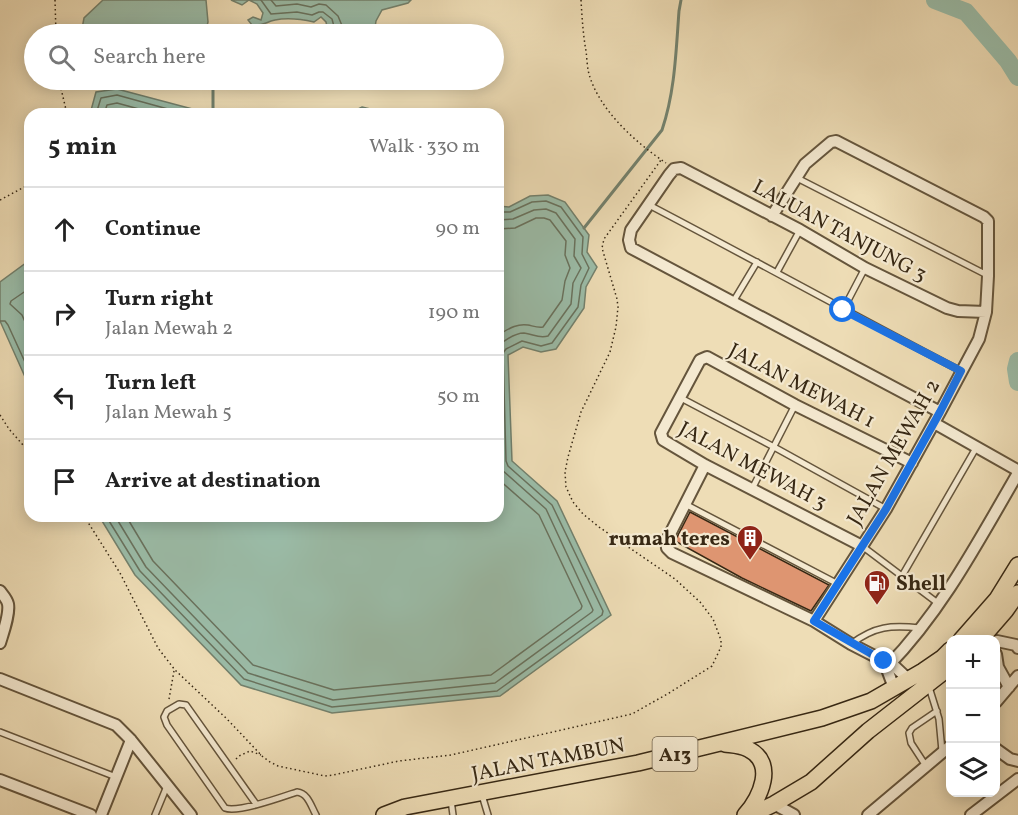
<!DOCTYPE html>
<meta charset="utf-8">
<style>
body{margin:0;font-family:Vollkorn,serif;background:#f6f6f6;color:#222}
.controls{position:absolute;right:18px;bottom:18px;display:grid;overflow:hidden;border-radius:12px;box-shadow:0 3px 15px #0003}
.controls button{width:54px;height:54px;display:grid;place-items:center;padding:0;border:0;border-bottom:2px solid #e0e0e0;background:#fff;color:#222;font:30px sans-serif}
.stop{position:absolute;width:18px;height:18px;margin:-14px;border:4px solid #1a73e8;border-radius:50%;background:#fff}
.stop.end{background:#1a73e8;border-color:#fff;box-shadow:0 2px 6px #0008}
.list{margin:0;padding:0;list-style:none}
h2{display:flex;justify-content:space-between;align-items:center;height:78px;margin:0;padding:0 24px;font-size:26px}
h2 small{font-size:20px;font-weight:400;color:#767676}
.list li{display:grid;grid-template-columns:39px 1fr auto;gap:18px;align-items:center;box-sizing:border-box;height:84px;padding:0 24px;border-top:2px solid #e0e0e0}
.list b{display:block;font-size:22px;white-space:nowrap}
.list p{margin:0;font-size:20px;white-space:nowrap;color:#767676}
.list em{font-size:20px;font-style:normal;color:#767676}
.icon{flex:none;width:33px;height:33px;fill:none;stroke:currentColor;stroke-width:2;stroke-linecap:round;stroke-linejoin:round}
.map{position:relative;flex:none;width:1018px;height:815px;overflow:hidden}
.search{position:absolute;background:#fff;box-shadow:0 3px 15px #0003;left:24px;top:24px;width:480px;height:66px;display:flex;align-items:center;gap:15px;box-sizing:border-box;padding:0 21px;border-radius:33px;color:#767676;font-size:22px}
.panel{position:absolute;background:#fff;box-shadow:0 3px 15px #0003;left:24px;top:108px;width:480px;height:414px;border-radius:18px}
.map>svg:first-child{display:block}
.water{fill:#9bbda9;stroke:#73816d;stroke-width:1.5}
.lines{fill:none;stroke-linecap:round;stroke-linejoin:round}
.shore{stroke:#69725e;stroke-width:1.5}
.stream{stroke:#73816d;stroke-width:3}
.river{stroke:#9bbda9;stroke-width:18}
.building{fill:#de9571;stroke:#372814;stroke-width:1.5}
.lane-casing{stroke:#65553c;stroke-width:8}
.street-casing{stroke:#65553c;stroke-width:14}
.primary-casing{stroke:#372814;stroke-width:18}
.path{stroke:#372814;stroke-width:1.5;stroke-dasharray:1.5 3;stroke-linecap:butt}
.lane{stroke:#f4e9d0;stroke-width:5}
.street{stroke:#f4e9d0;stroke-width:10}
.primary{stroke:#eeddb6;stroke-width:15}
.route{stroke:#1a73e8;stroke-width:8}
.labels{text-anchor:middle;stroke-width:4.5;stroke-linejoin:round;paint-order:stroke}
.shield{fill:#f4e9d0;stroke:#70624c;stroke-width:1.5}
.shield-label{font-size:20px;font-weight:bold;fill:#372814}
.street-label{font-size:21px;fill:#372814;stroke:#f4e9d0}
.poi-label{font-size:21px;font-weight:bold;fill:#372814;stroke:#f4e9d0;text-anchor:end}
</style>
<div class="map">
<svg width="1018" height="815" viewBox="0 0 1018 815">
<rect width="100%" height="100%" fill="#eeddb6"/>
<filter id="stains"><feTurbulence type="fractalNoise" baseFrequency=".00333" numOctaves="4"/><feColorMatrix values="0 0 0 0 .2 0 0 0 0 .09 0 0 0 0 .02 0 0 0 .5 -.17"/></filter>
<radialGradient id="worn" r=".72"><stop offset=".6" stop-color="#630" stop-opacity="0"/><stop offset="1" stop-color="#630" stop-opacity=".3"/></radialGradient>
<path class="water" d="M103,0h103l2,22 -3,12h-124l3,-16z
M231,0h180l-3,3 -26,7 -6,11 -2,13h-39l-7,-3 -2,-9 -5,-5 -7,5c-13,-3 -25,-5 -39,-2 -10,2 -10,6 -23,5l-4,-5 5,-3 8,3 2,-7 -6,-9 -8,-4 -7,5z
M159,80h75c-18,3 -59,6 -75,0z
M117,89l83,22 38,3h-148l6,-22z
M362,107l29,7h-43z
M548,195l17,7 24,33 -2,17 10,15 -11,20 -2,21 -28,41 -15,3 -18,-5 -15,8 4,106 45,40 54,114 -111,81 -168,17 -91,-28 -106,-110 -36,-59h399v-310l11,1 21,-11z
M30,260v128l-30,-67v-39z"/>
<g class="lines">
<path class="shore" d="M261,0l10,14 26,-2 15,3 7,-3h4l9,7 4,15
M271,0l5,6 21,-2 14,3 8,-3 7,1 12,11 5,12 1,6
M96,114l5,-16 16,-3 69,19
M104,114l3,-9 10,-2 40,11
M498,220l15,-1 21,-9 12,-1 10,4 19,26 -1,17 7,12 -8,15 -2,21 -23,32c-9,3 -15,-2 -24,-3 -9,0 -20,8 -26,13
M498,229l17,-1 21,-10h8l6,2 16,21 -1,14 5,13 -5,13 -3,19 -19,27c-5,1 -10,-1 -15,-2 -12,-2 -21,5 -30,10
M30,288l-19,13 -1,3 12,11 8,18
M0,321h5l3,4 22,48
M106,516l34,55 104,108 88,28 165,-16 105,-76 1,-4 -51,-106 -44,-39 -2,-5 -3,-108 3,-4 16,-8 19,5 11,-3 26,-36 3,-22 8,-17 -7,-14 1,-17 -22,-30 -15,-6 -14,1 -22,10h-12
M115,516l31,51 102,106 85,27 162,-17 97,-71 1,-2 -47,-101 -44,-39 -3,-6 -1,-16
M126,516l27,45 100,104 81,25 157,-15 90,-66 1,-3 -43,-91 -41,-36"/>
<path class="stream" d="M213,82v30
M584,228l78,-98c13,-38 14,-79 17,-119l2,-11"/>
<path class="river" d="M935,0l31,12 42,49 10,16
M1018,361l-2,8 2,13"/>
</g>
<path class="building" d="M690,512l139,73 -18,26 -69,-33 -67,-37z"/>
<g class="lines">
<g class="lane-casing">
<path id="lane" d="M797,178l190,97
M649,205c105,55 208,112 312,166
M777,272l23,-42
M733,302l24,-40
M843,310l22,-42
M679,397l95,50 112,62
M752,489l43,-84
M685,504l153,80
M862,546l77,58
M902,576l74,-128
M851,644c24,-18 40,-19 69,-16
M929,687l10,32 3,32
M0,732l116,45
M926,766l-15,-23 -2,-10 3,-5 25,-17
M482,795l6,20
M451,800l2,15
M256,804l-70,-99 -7,-1 -12,7 -3,6 3,8 58,83c13,5 57,-11 72,-16 11,1 14,14 19,23
M155,815l12,-29"/>
</g>
<g class="street-casing">
<path id="street" d="M772,216l33,-52 26,-22 5,-1 148,76 4,4v55l-2,36 -7,27 -39,73 -54,97 -72,112
M940,412l-309,-164 -2,-8 2,-10 38,-55 5,-6 7,-1 119,62 65,38 82,40 11,3 28,1
M705,465l-39,77 1,6 5,5 142,68 37,23 33,17 7,2 18,17
M862,546l-157,-81 -42,-25 -2,-7 39,-73 7,-3 88,48 117,58
M0,591c3,4 7,8 8,13 2,10 -5,29 -8,39
M997,641l19,4 2,3
M996,654l2,13 11,20
M884,661l10,27
M888,666c54,-55 91,-126 130,-193l-1,-3 -83,-47
M0,679l116,46 15,15 60,75
M996,702l22,-26
M996,749l14,10 8,2
M0,780l91,35
M774,804l20,11
M101,815l30,-75
M868,815l82,-69
M971,815l47,-36"/>
</g>
<g class="primary-casing">
<path id="primary" d="M961,640l36,-41 21,-34
M980,640l26,-30 12,-17
M725,744c8,1 16,1 23,5 29,14 12,49 -3,66
M384,815l21,-8 233,-44 184,-45 49,-17 52,-30 19,-13 8,-8
M751,815l23,-11 37,-22 57,-51 82,-64"/>
</g>
<path class="path" d="M55,0l1,34
M581,0c1,17 2,34 5,51 1,7 1,16 3,23 10,36 47,69 77,89
M59,80l8,34
M0,200l30,-16
M0,415l9,14 21,24
M84,516l36,57 38,75 17,22 52,49 35,37 8,6 8,4 47,10 8,-1 66,-14 52,-6 181,-41 37,-21 43,-27 9,-19v-7l-8,-21 -13,-17 -25,-23 -76,-52 -16,-13 -10,-12 -7,-15 -1,-15 3,-15 13,-45 29,-60 6,-25 2,-20 -1,-8 -15,-51 2,-9 57,-79
M169,699l5,-28
M236,759l3,-3 11,-5 11,4"/>
<use href="#lane" class="lane"/>
<use href="#street" class="street"/>
<use href="#primary" class="primary"/>
</g>
<g class="lines">
<path class="route" d="M843,310l118,61 -21,41 -54,97 -72,112 70,40"/>
</g>
<defs>
<g id="building-pin" transform="scale(1.35)"><path d="M0 17L-7.5 6A9.5 9.5 0 1 1 7.5 6Z" fill="#8f2418" stroke="#f4e9d0"/><path d="M-4-6H4V6H1V3H-1V6H-4ZM-2.5-4.3h1.7v1.8h-1.7ZM.8-4.3h1.7v1.8H.8ZM-2.5-1h1.7V.8h-1.7ZM.8-1h1.7V.8H.8Z" fill="#fff"/></g>
<g id="fuel-pin" transform="scale(1.35)"><path d="M0 17L-7.5 6A9.5 9.5 0 1 1 7.5 6Z" fill="#8f2418" stroke="#f4e9d0"/><path d="M-5.5-6h7V0h2V4h1.3V-2.5L3-4.5l.8-.8L6-3V5H2.5V1h-1V6h-7ZM-4.2-4.7v3.2H.2V-4.7Z" fill="#fff"/></g>
</defs>
<g fill-rule="evenodd">
<use href="#building-pin" x="750" y="538"/>
<use href="#fuel-pin" x="877" y="583"/>
</g>
<g class="labels">
<rect class="shield" x="652.5" y="737" width="45" height="34" rx="4.5"/>
<g class="shield-label">
<text x="675" y="761">A13</text>
</g>
<g class="street-label">
<text transform="translate(840 230) rotate(28)" y="7">LALUAN TANJUNG 3</text>
<text transform="translate(802 385) rotate(27)" y="7">JALAN MEWAH 1</text>
<text transform="translate(893 452) rotate(-60)" y="7">JALAN MEWAH 2</text>
<text transform="translate(753 465) rotate(28)" y="7">JALAN MEWAH 3</text>
<text transform="translate(548 759) rotate(-11)" y="7">JALAN TAMBUN</text>
</g>
<g class="poi-label">
<text x="730" y="545">rumah teres</text>
<text x="896" y="590" text-anchor="start">Shell</text>
</g>
</g>
<rect width="100%" height="100%" filter="url(#stains)"/>
<rect width="100%" height="100%" fill="url(#worn)"/>
</svg>
<div class="controls">
<button>+</button>
<button>−</button>
<button><svg class="icon" aria-label="layers" viewBox="0 0 24 24"><path d="M12 4l9 5-9 5-9-5zM3 14l9 5 9-5"/></svg></button>
</div>
<div class="stop" style="left:843px;top:310px"></div>
<div class="stop end" style="left:884px;top:661px"></div>
<div class="search"><svg class="icon" aria-label="search" viewBox="0 0 24 24"><circle cx="10" cy="10" r="6"/><path d="M15 15l6 6"/></svg>Search here</div>
<section class="panel">
<h2>5 min<small>Walk · 330 m</small></h2>
<ul class="list">
<li><svg class="icon" aria-label="ahead" viewBox="0 0 24 24"><path d="M12 20V5M6 11l6-6 6 6"/></svg><div><b>Continue</b></div><em>90 m</em></li>
<li><svg class="icon" aria-label="right" viewBox="0 0 24 24"><path d="M7 20v-9h11M14 6l5 5-5 5"/></svg><div><b>Turn right</b><p>Jalan Mewah 2</p></div><em>190 m</em></li>
<li><svg class="icon" aria-label="left" viewBox="0 0 24 24"><path d="M17 20v-9H6M10 6l-5 5 5 5"/></svg><div><b>Turn left</b><p>Jalan Mewah 5</p></div><em>50 m</em></li>
<li><svg class="icon" aria-label="arrive" viewBox="0 0 24 24"><path d="M6 21V4h12l-3 4 3 4H6"/></svg><div><b>Arrive at destination</b></div></li>
</ul>
</section>
</div>
